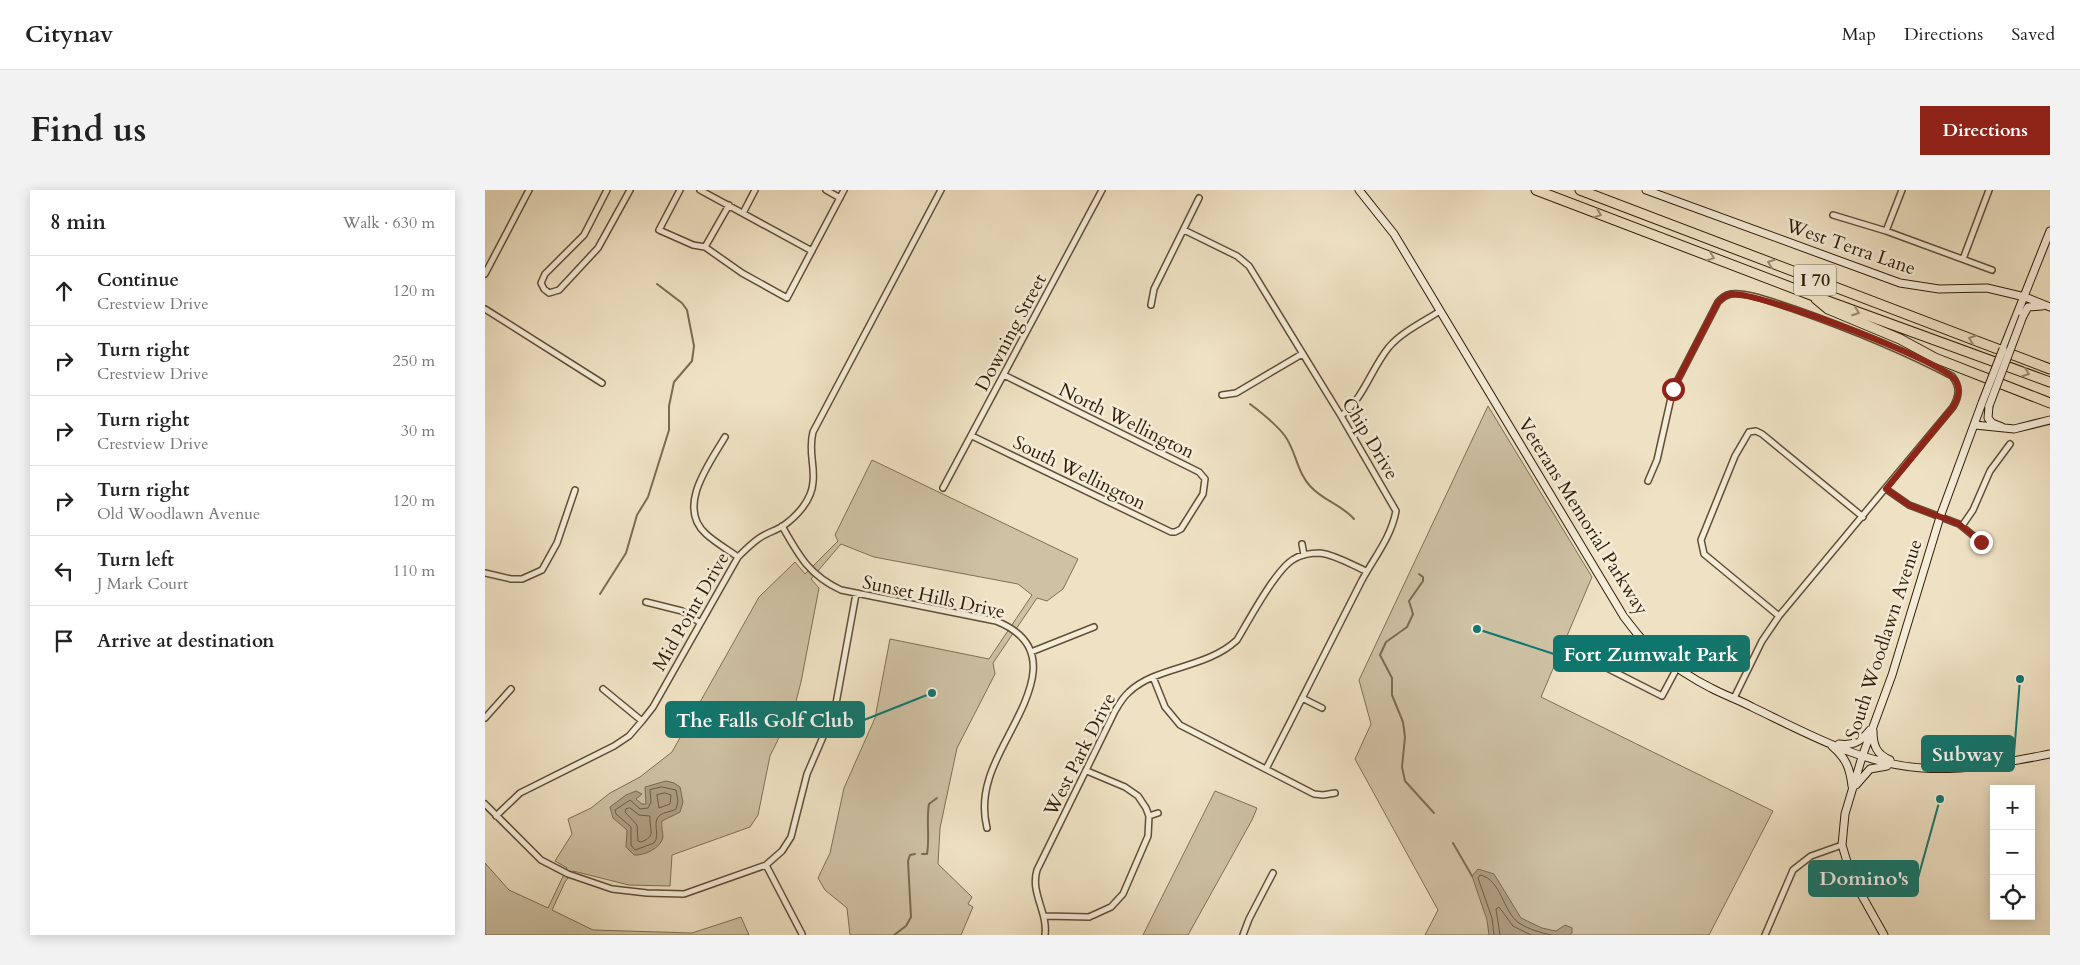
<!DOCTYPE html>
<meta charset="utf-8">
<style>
body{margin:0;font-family:Cardo,serif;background:#f2f2f2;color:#222}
.controls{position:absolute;right:15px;bottom:15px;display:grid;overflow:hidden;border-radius:0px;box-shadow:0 2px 12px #0003}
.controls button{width:45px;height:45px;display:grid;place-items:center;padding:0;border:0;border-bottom:1px solid #e0e0e0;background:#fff;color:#222;font:25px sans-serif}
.stop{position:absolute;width:15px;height:15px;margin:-11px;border:4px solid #8f2418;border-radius:50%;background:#fff}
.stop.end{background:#8f2418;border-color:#fff;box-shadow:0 1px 5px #0008}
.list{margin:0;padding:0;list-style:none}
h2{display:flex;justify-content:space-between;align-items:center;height:65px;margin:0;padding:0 20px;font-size:21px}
h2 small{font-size:16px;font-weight:400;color:#767676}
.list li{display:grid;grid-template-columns:32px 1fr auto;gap:15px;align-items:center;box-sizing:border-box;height:70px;padding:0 20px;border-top:1px solid #e0e0e0}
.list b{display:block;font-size:19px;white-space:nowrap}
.list p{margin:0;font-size:16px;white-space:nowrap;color:#767676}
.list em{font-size:16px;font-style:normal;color:#767676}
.icon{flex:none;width:28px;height:28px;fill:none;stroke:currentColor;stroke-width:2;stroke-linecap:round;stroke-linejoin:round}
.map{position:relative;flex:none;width:1565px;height:745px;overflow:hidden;border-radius:0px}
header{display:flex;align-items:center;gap:30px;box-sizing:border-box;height:70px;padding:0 25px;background:#fff;border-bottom:1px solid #e0e0e0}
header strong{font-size:24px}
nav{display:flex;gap:28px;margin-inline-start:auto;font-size:18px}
.intro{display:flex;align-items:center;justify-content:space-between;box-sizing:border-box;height:120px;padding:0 30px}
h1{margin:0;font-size:35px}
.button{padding:12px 22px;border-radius:0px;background:#8f2418;color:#fff;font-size:18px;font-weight:700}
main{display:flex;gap:30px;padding:0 30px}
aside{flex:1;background:#fff;border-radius:0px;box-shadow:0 2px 12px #0003}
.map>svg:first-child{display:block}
.green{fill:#cec1a4;stroke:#7e7054}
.water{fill:#ae9f83;stroke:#7b6b51}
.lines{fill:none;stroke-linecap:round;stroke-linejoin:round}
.shore{stroke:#6e5e44;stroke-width:1}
.stream{stroke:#7b6b51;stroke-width:2}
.street-casing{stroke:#5f4f35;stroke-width:8}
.secondary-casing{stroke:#2f1e05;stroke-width:9}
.highway-casing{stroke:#2f1e05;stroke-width:11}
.street{stroke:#f5ecd9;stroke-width:5}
.secondary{stroke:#f5ecd9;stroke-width:7}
.highway{stroke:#efe2c4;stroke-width:9}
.secondary-bridge-casing{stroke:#2f1e05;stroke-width:9;stroke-linecap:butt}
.secondary-bridge{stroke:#f5ecd9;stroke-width:7}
.oneway{stroke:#998a6e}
.route{stroke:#8f2418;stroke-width:6}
.labels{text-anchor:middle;stroke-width:5;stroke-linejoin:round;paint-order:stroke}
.shield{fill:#f5ecd9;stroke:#6a5c45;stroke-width:1}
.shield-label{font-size:18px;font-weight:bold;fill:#2f1e05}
.street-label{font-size:19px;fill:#2f1e05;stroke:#f5ecd9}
.leader{fill:none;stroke:#0f766e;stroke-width:2}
.callout-dot{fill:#0f766e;stroke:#f5ecd9;stroke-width:2}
.callout{fill:#0f766e;stroke:#0f766e;stroke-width:2}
.callout-label{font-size:20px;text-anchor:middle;font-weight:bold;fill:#fff}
</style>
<header>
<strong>Citynav</strong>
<nav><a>Map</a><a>Directions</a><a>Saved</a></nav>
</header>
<div class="intro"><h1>Find us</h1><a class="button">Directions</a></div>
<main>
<aside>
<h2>8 min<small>Walk · 630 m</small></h2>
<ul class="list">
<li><svg class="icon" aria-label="ahead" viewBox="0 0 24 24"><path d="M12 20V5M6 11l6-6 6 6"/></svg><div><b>Continue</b><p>Crestview Drive</p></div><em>120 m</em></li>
<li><svg class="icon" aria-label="right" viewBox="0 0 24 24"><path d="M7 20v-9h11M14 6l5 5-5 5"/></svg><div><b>Turn right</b><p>Crestview Drive</p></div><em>250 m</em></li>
<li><svg class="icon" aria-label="right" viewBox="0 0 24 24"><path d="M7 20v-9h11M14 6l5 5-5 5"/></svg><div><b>Turn right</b><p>Crestview Drive</p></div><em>30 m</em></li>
<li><svg class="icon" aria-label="right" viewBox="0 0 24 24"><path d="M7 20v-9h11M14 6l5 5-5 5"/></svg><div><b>Turn right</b><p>Old Woodlawn Avenue</p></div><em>120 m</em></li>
<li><svg class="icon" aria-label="left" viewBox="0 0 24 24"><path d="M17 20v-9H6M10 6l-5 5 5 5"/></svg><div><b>Turn left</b><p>J Mark Court</p></div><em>110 m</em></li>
<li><svg class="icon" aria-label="arrive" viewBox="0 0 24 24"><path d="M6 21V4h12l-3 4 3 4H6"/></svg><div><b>Arrive at destination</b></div></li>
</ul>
</aside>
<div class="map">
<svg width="1565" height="745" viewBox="0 0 1565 745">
<rect width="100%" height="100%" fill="#efe2c4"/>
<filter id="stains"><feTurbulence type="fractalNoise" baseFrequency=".004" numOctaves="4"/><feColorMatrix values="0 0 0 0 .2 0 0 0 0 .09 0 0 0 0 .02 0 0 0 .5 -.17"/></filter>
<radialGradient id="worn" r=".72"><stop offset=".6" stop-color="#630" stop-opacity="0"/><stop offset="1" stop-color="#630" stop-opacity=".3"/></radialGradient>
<path class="green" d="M1003,216l104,171 -51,120 232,114 -64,124h-284l13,-25 -83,-151 16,-35 -12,-44z
M387,270l206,99 -15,30 -16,12 -10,-3 -44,65 2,11 -38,74 -17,80 -2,36 34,33 -4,7 5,3 -12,28h-111l-3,-27 -22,-18 -7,-12 12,-25 14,-65 31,-70 15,-79 99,20 43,-64 -14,-11 -144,-27 -33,-13 -30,35 8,9 -18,94 -6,23 -25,51 -12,59 -8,12 -78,28 -2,31 -41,-1 -56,-14 -8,11 -13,28 41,20 99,3 49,-16 8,18h-264v-72l24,27 39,18 19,-40 -12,-7 17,-27 -4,-15 23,-11 19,-15 30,-16 32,-25 87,-155 36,-35 10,12 33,-33 -3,-6z
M730,601l42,17 -5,12 -64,115h-45z"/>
<path class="water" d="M181,591l8,2 6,4 3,15 -3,10 -18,9c-1,6 1,11 1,16 -2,11 -19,19 -29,18l-8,-8 1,-17 -14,-12 -3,-11 16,-12 10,-4 6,3 -6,5 6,5h4l-1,-17z
M993,679l16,5 27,44 21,10 14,3 9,-6 7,3v5l-3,2h-80l-2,-15 -15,-44z"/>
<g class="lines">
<path class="shore" d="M177,597l14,3 2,11 -2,8c-5,3 -12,3 -16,6 -9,7 1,19 -6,28l-19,7 -4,-5v-18l-15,-13 -1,-4 15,-10 10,9 8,-1 3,-6 -1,-12z
M180,603l6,2 -1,9 -11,4 -2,-13z
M145,618l9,7 11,1c-1,14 7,20 -9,26l-3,-1 -1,-16 -12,-13 1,-3z
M1009,745l-2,-17 -14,-40 2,-3c22,5 22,36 39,48 9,6 22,10 33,12
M1015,745l-4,-26 3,-2 14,19 18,9"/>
<path class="stream" d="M765,214c12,9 26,20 35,32 11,15 12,37 26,51 13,14 31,18 43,32
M934,384l4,3v4l-14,20 4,13 -6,13 -21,15 -6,13 12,23v17l11,27 2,15 -3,30 3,14 29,32
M115,404l26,-41 11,-38 11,-18 21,-67v-24l5,-24 18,-21 2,-15 -7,-36 -5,-7 -25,-19
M968,653l19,33
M437,664h5c3,-17 -1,-33 2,-50l8,-6
M409,745l12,-9 5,-9 -3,-56 2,-6 5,-1"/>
<g class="street-casing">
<path id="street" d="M122,0l-23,45 -39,39 -4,9 3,6 5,4 10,-3 39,-42 32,-58
M195,0l-21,40 34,15 12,2 37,26 45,25 57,-108
M215,0l112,61
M341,0l14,8
M258,23l12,-23
M1348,25l53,16 106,39
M699,40l53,26 12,10 92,150 55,95c-5,27 -23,48 -35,71 -32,63 -63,125 -95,187
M1401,41l16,-41
M220,57l24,-42
M1478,69l26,-69
M0,84l44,-84
M666,115l3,-16 45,-91
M0,119l117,74
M737,205l14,-2 66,-39
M856,226c23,-18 30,-47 48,-69 13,-15 34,-25 51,-36
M487,246l199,96h4l6,-3 22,-35 2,-15 -6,-7 -195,-97
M240,247c-16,27 -49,70 -19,97 10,9 21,15 32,23
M1163,291l9,-21 16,-71 45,-87c4,-4 7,-7 13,-8 18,-2 46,10 63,15 54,19 107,40 158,67 8,10 8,19 1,31l-174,209 -17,25 -28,57
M458,298l159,-298
M1401,299l23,16 50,19 22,18
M297,336c17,30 27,49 59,64l155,31c81,32 7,108 -7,158 -5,16 -6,33 -2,49
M1477,336l11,-16 17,-39 20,-27
M817,354l2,11
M0,383l26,6h11l20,-9 15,-27 18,-53
M161,412l36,9 17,11
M1294,426l-75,-62 -3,-14 34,-84 14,-24 7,-1 6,3 101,83
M546,462l63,-25
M1108,471l69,35 15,-28
M668,487l12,30 15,18 134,69 9,1 12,-2
M118,499l39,32
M817,508l20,10
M0,528l26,-29
M0,614l56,56 27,14 44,15 35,4 37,1 82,-29 16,-14 9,-14 16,-63 28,-65 21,-115
M11,626l24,-23 94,-47 15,-10 13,-15 11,-14 85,-150c6,-6 13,-13 20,-18 8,-6 17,-8 25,-13 14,-10 29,-26 30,-44 2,-18 -5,-31 0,-50l128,-242
M664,626l9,-3
M281,675l36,69
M560,726l44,1 22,-10 12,-13 25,-58 1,-20 -3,-8 -8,-12 -13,-9 -38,-16
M560,745c3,-23 -15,-42 -8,-65l78,-159c4,-7 8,-14 14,-19 27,-26 77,-23 108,-52 12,-20 39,-71 57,-81 8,-5 18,-6 26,-6 16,2 32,12 46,18
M758,745l6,-16 24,-46
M1280,745l28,-65 18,-14 31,-11"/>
</g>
<g class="secondary-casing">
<path id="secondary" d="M874,0l35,44 230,383c9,11 18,25 30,34 18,14 37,27 57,37 13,7 28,12 41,19 54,26 109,57 170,61 44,3 86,-6 128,-14
M1161,0l254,93 39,6 48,-1 38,9 25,10
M1538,126l5,-9 14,-1
M1518,159l47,-118
M1504,216l-1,12 4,5 10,4
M1490,235l39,4 36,-9
M1388,541c0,14 3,23 17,29
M1354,554c15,2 22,-3 31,-14
M1347,556c14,12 18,22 20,40
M1371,595l14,-16 17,-3
M1399,745l-32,-57 -4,-13 -6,-20 3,-31 17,-57 30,-82 48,-158 42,-114"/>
</g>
<g class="highway-casing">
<path id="highway" d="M1051,0l275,105 239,87
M1095,0l470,179
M1331,109l12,10 72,30 35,19 115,45"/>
</g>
<use href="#street" class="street"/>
<use href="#secondary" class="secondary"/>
<use href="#highway" class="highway"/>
<g class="secondary-bridge-casing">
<path id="secondary-bridge" d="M1497,213l21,-54
M1504,216l34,-90"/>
</g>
<use href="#secondary-bridge" class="secondary-bridge"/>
</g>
<defs><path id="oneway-chevron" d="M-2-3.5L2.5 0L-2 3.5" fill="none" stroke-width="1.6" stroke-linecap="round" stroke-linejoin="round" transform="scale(1.25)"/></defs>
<g class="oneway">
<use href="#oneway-chevron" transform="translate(1113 24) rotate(21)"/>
<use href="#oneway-chevron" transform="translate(1226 67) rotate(21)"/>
<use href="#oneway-chevron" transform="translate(1286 73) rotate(-159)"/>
<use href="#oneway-chevron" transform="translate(1371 122) rotate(20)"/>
<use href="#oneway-chevron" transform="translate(1487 149) rotate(-159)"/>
<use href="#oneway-chevron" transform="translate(1541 183) rotate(20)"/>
</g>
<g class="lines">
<path class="route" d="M1188,199l45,-87c4,-4 7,-7 13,-8 26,-3 214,67 225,87 5,9 2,18 -3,26l-67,82 23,16 50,19 22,18"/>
</g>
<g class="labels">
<rect class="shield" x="1309" y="74.5" width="42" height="31" rx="4"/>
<g class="shield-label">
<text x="1330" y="96">I 70</text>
</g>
<g class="street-label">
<text transform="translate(1366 56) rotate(19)" y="7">West Terra Lane</text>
<text transform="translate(525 142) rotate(-62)" y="7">Downing Street</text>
<text transform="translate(642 230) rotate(26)" y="7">North Wellington</text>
<text transform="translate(886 248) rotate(59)" y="7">Chip Drive</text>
<text transform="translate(595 282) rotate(26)" y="7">South Wellington</text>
<text transform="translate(1099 326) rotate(58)" y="7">Veterans Memorial Parkway</text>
<text transform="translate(449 406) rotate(12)" y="7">Sunset Hills Drive</text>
<text transform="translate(205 421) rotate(-60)" y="7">Mid Point Drive</text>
<text transform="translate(1398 449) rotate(-72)" y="7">South Woodlawn Avenue</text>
<text transform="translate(594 564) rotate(-63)" y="7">West Park Drive</text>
</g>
</g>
<path class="leader" d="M992 439L1069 464M447 503L379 530M1535 489L1529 564M1455 609L1433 688"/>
<g class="callout-dot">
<circle cx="992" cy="439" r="5"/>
<circle cx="447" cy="503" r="5"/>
<circle cx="1535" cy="489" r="5"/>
<circle cx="1455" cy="609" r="5"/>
</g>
<g class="callout">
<rect x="1069" y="446" width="195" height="35" rx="5"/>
<rect x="181" y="512" width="198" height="35" rx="5"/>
<rect x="1437" y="546" width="92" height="35" rx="5"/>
<rect x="1324" y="671" width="109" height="35" rx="5"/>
</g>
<g class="callout-label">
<text x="1166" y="471">Fort Zumwalt Park</text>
<text x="280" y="537">The Falls Golf Club</text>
<text x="1483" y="571">Subway</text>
<text x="1379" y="695">Domino's</text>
</g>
<rect width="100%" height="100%" filter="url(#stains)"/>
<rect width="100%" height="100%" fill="url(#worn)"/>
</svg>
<div class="controls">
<button>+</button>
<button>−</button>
<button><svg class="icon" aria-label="locate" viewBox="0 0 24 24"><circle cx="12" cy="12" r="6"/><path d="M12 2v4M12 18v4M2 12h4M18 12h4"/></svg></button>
</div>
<div class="stop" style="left:1188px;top:199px"></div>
<div class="stop end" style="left:1496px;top:352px"></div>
</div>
</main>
